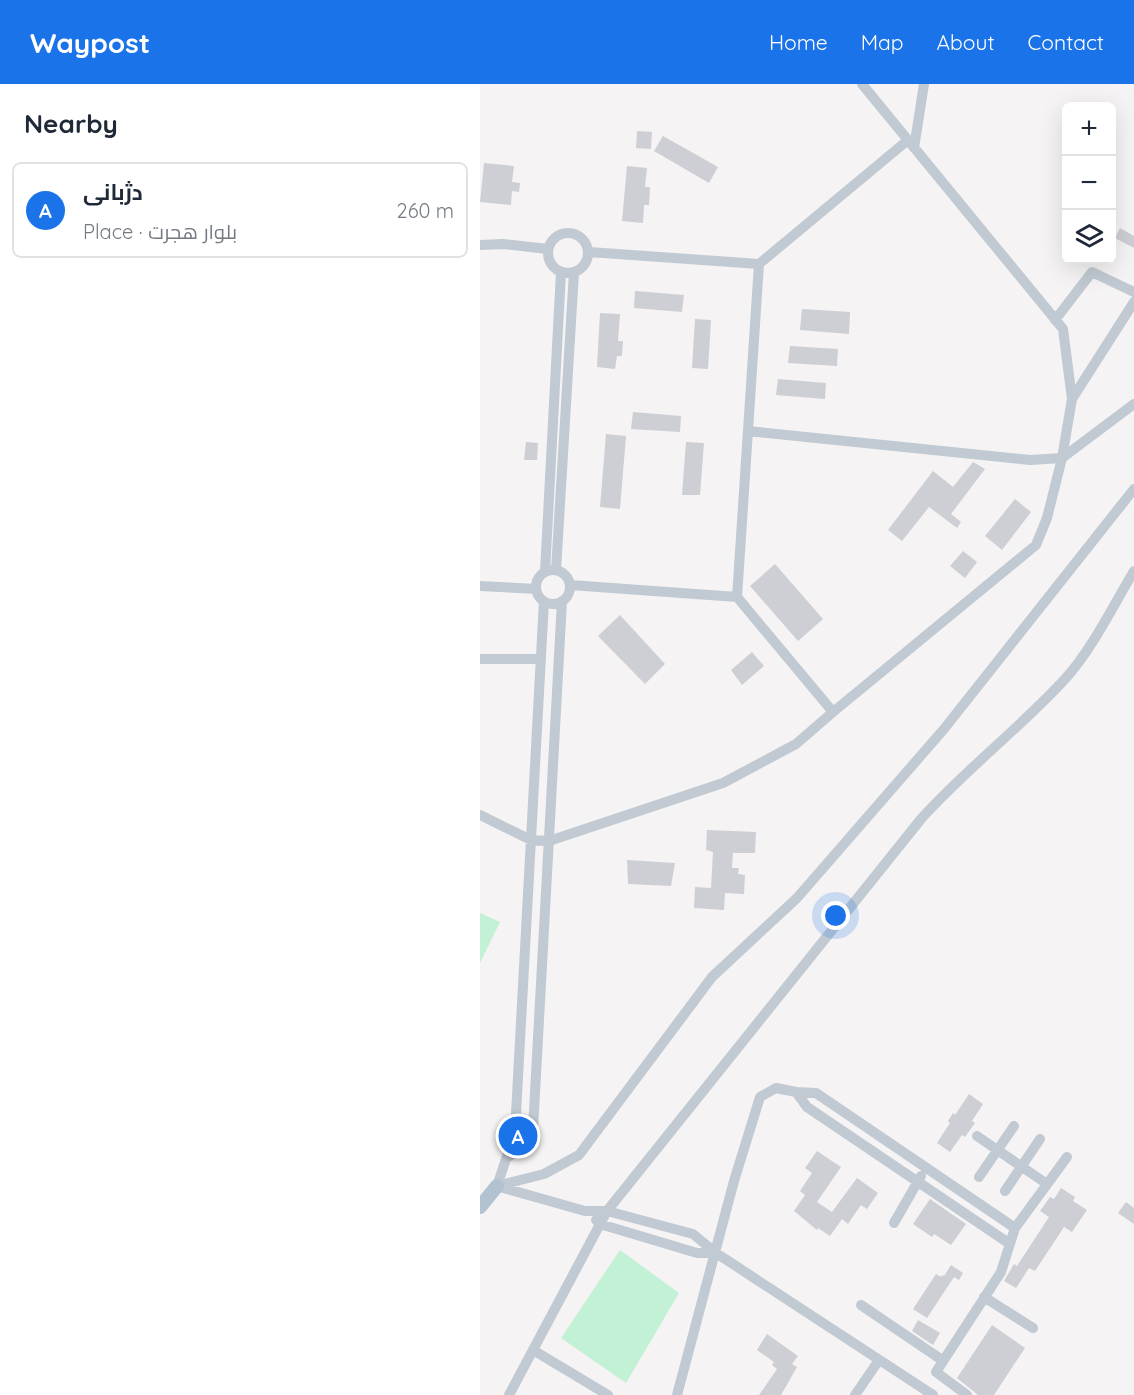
<!DOCTYPE html>
<meta charset="utf-8">
<style>
body{margin:0;font-family:Quicksand,Cairo,sans-serif;background:#f2f2f3;color:#1f2937}
.controls{position:absolute;right:18px;top:18px;display:grid;overflow:hidden;border-radius:9px;box-shadow:0 6px 24px #0002}
.controls button{width:54px;height:54px;display:grid;place-items:center;padding:0;border:0;border-bottom:2px solid #e0e1e3;background:#fff;color:#1f2937;font:30px sans-serif}
.you{position:absolute;left:356px;top:832px;width:21px;height:21px;margin:-15px;border:4px solid #fff;border-radius:50%;background:#1a73e8;box-shadow:0 0 0 9px #1a73e833}
.badge{display:grid;place-items:center;width:39px;height:39px;border-radius:50%;background:#1a73e8;color:#fff;font-size:20px;font-weight:700}
.pin{position:absolute;translate:-50% -50%;border:3px solid #fff;box-shadow:0 2px 6px #0006}
.list{margin:0;padding:0;list-style:none}
h2{display:flex;justify-content:space-between;align-items:center;height:78px;margin:0;padding:0 24px;font-size:26px}
h2 small{font-size:20px;font-weight:400;color:#747a83}
.list li{display:grid;grid-template-columns:39px 1fr auto;gap:18px;align-items:center;box-sizing:border-box;height:96px;margin:0 12px 12px;padding:0 12px;border:2px solid #e0e1e3;border-radius:9px}
.list b{display:block;font-size:22px;white-space:nowrap}
.list p{margin:0;font-size:20px;white-space:nowrap;color:#747a83}
.list em{font-size:20px;font-style:normal;color:#747a83}
.icon{flex:none;width:33px;height:33px;fill:none;stroke:currentColor;stroke-width:2;stroke-linecap:round;stroke-linejoin:round}
.map{position:relative;flex:none;width:654px;height:1311px;overflow:hidden}
header{display:flex;align-items:center;gap:36px;box-sizing:border-box;height:84px;padding:0 30px;background:#1a73e8;color:#fff}
header strong{font-size:28px}
nav{display:flex;gap:33px;margin-inline-start:auto;font-size:21px}
main{display:flex}
aside{flex:1;background:#fff}
.map>svg:first-child{display:block}
.green{fill:#c3f1d5}
.building{fill:#cdcfd5}
.lines{fill:none;stroke-linecap:round;stroke-linejoin:round}
.minor{stroke:#c1cad2;stroke-width:10}
.major{stroke:#b3c2d1;stroke-width:14}
</style>
<header>
<strong>Waypost</strong>
<nav><a>Home</a><a>Map</a><a>About</a><a>Contact</a></nav>
</header>
<main>
<aside>
<h2>Nearby<small></small></h2>
<ul class="list">
<li><span class="badge">A</span><div><b>دژبانی</b><p>Place · بلوار هجرت</p></div><em>260 m</em></li>
</ul>
</aside>
<div class="map">
<svg width="654" height="1311" viewBox="0 0 654 1311">
<rect width="100%" height="100%" fill="#f5f3f3"/>
<path class="green" d="M0,829l20,9 -20,41z
M140,1166l59,43 -53,90 -65,-45z"/>
<path class="building" d="M157,47l15,1 -1,17 -15,-1z
M183,52l55,31 -9,16 -55,-32z
M4,79l30,3 -2,16 8,1 -1,9 -7,-1 -1,14 -31,-3z
M147,82l20,2 -2,19h5l-1,18h-5l-1,18 -21,-2z
M640,144l14,8v12l-19,-10z
M155,207l49,4 -2,17 -48,-4z
M322,225l48,3 -1,22 -49,-4z
M120,229l20,1 -2,27h5l-1,15h-5l-2,13 -18,-2z
M215,235l16,1 -3,49 -16,-1z
M310,262l48,3 -1,17 -49,-3z
M298,295l48,4 -1,16 -49,-4z
M153,328l48,4 -1,16 -49,-3z
M126,350l20,2 -6,73 -20,-2z
M46,358l12,1 -1,17h-13z
M206,358l18,1 -4,52h-18z
M493,378l12,7 -34,45 10,8 -4,6 -28,-21 -27,34 -14,-11 45,-59 20,16z
M535,415l16,13 -29,38 -17,-14z
M483,467l14,11 -12,16 -15,-12z
M295,480l48,55 -25,22 -48,-55z
M140,531l45,49 -20,20 -47,-48z
M272,568l12,14 -22,19 -11,-15z
M227,746l49,2 -1,21h-22l-1,15h7l-1,6 7,1 -1,19 -19,-1 -1,17 -30,-2 1,-21 16,1 2,-36 -7,-2z
M147,776l48,3 -4,23 -43,-2z
M489,1010l14,10 -11,17 3,2 -10,14 -3,-2 -12,17 -13,-9 13,-20 -2,-2 5,-8 2,2z
M337,1067l24,16 -24,35 15,10 25,-34 21,15 -11,16 -6,-4 -13,19 -6,-5 -12,17 -12,-8 -1,2 -23,-19 11,-16 -5,-4 12,-18 -7,-5z
M581,1104l14,9 -2,4 14,9 -15,22 -8,-5 -29,44 -6,-3 -13,20 -12,-7 10,-17 3,2 32,-49 -9,-6 10,-14 4,2z
M450,1115l36,25 -15,21 -17,-11 -2,3 -19,-13z
M646,1118l8,6v16l-16,-11z
M471,1181l12,8 -4,7 -5,-3 -27,41 -14,-9 23,-35 5,3 1,-2 2,1z
M438,1236l22,13 -7,12 -21,-14z
M512,1241l33,23 -31,47h-16l-21,-17z
M287,1250l31,22 -6,8 5,3 -16,28h-22l18,-26 -5,-4 2,-3 -17,-12z"/>
<g class="lines">
<path class="minor" d="M382,0l201,245 9,70 -10,59
M434,64l10,-64
M68 169a20 20 0 1 1 40 0a20 20 0 1 1-40 0Z
M0,161l23,-1 45,5
M279,180l149,-124
M575,236l37,-48 42,20
M592,315l62,-97
M268,347l282,29 32,-2 -15,60 -11,27 -203,167
M582,374l72,-54
M76,486l18,-298
M56 503a17 17 0 1 1 34 0a17 17 0 1 1-34 0Z
M65,488l16,-300
M90,501l167,12 22,-333 -170,-12
M0,502l56,3
M0,575h61
M0,731l51,25 18,1 174,-58 73,-39 37,-32 -96,-115
M316,1008l11,15 203,137
M497,1052l70,48
M30,1072l23,-27 29,-528
M499,1093l35,-51
M17,1102l47,-12 35,-19 133,-178 85,-79 147,-169 190,-240
M17,1102l18,-54 29,-531
M20,1103l85,24h22l86,23 23,19 217,142
M525,1107l35,-52
M116,1136l4,4 97,29h19
M414,1139l27,-47
M504,1213l49,31
M381,1221l81,55
M53,1266l75,45
M29,1311l98,-184 314,-392c45,-50 99,-91 144,-140 26,-28 49,-75 69,-108
M197,1311l57,-214 26,-84 16,-9 20,4 20,1 199,135
M375,1311l24,-35
M487,1311l-31,-23 65,-100 14,-44 52,-71"/>
<path class="major" d="M0,1123l17,-21"/>
</g>
</svg>
<div class="controls">
<button>+</button>
<button>−</button>
<button><svg class="icon" aria-label="layers" viewBox="0 0 24 24"><path d="M12 4l9 5-9 5-9-5zM3 14l9 5 9-5"/></svg></button>
</div>
<div class="you"></div>
<div class="pin badge" style="left:38px;top:1052px">A</div>
</div>
</main>
